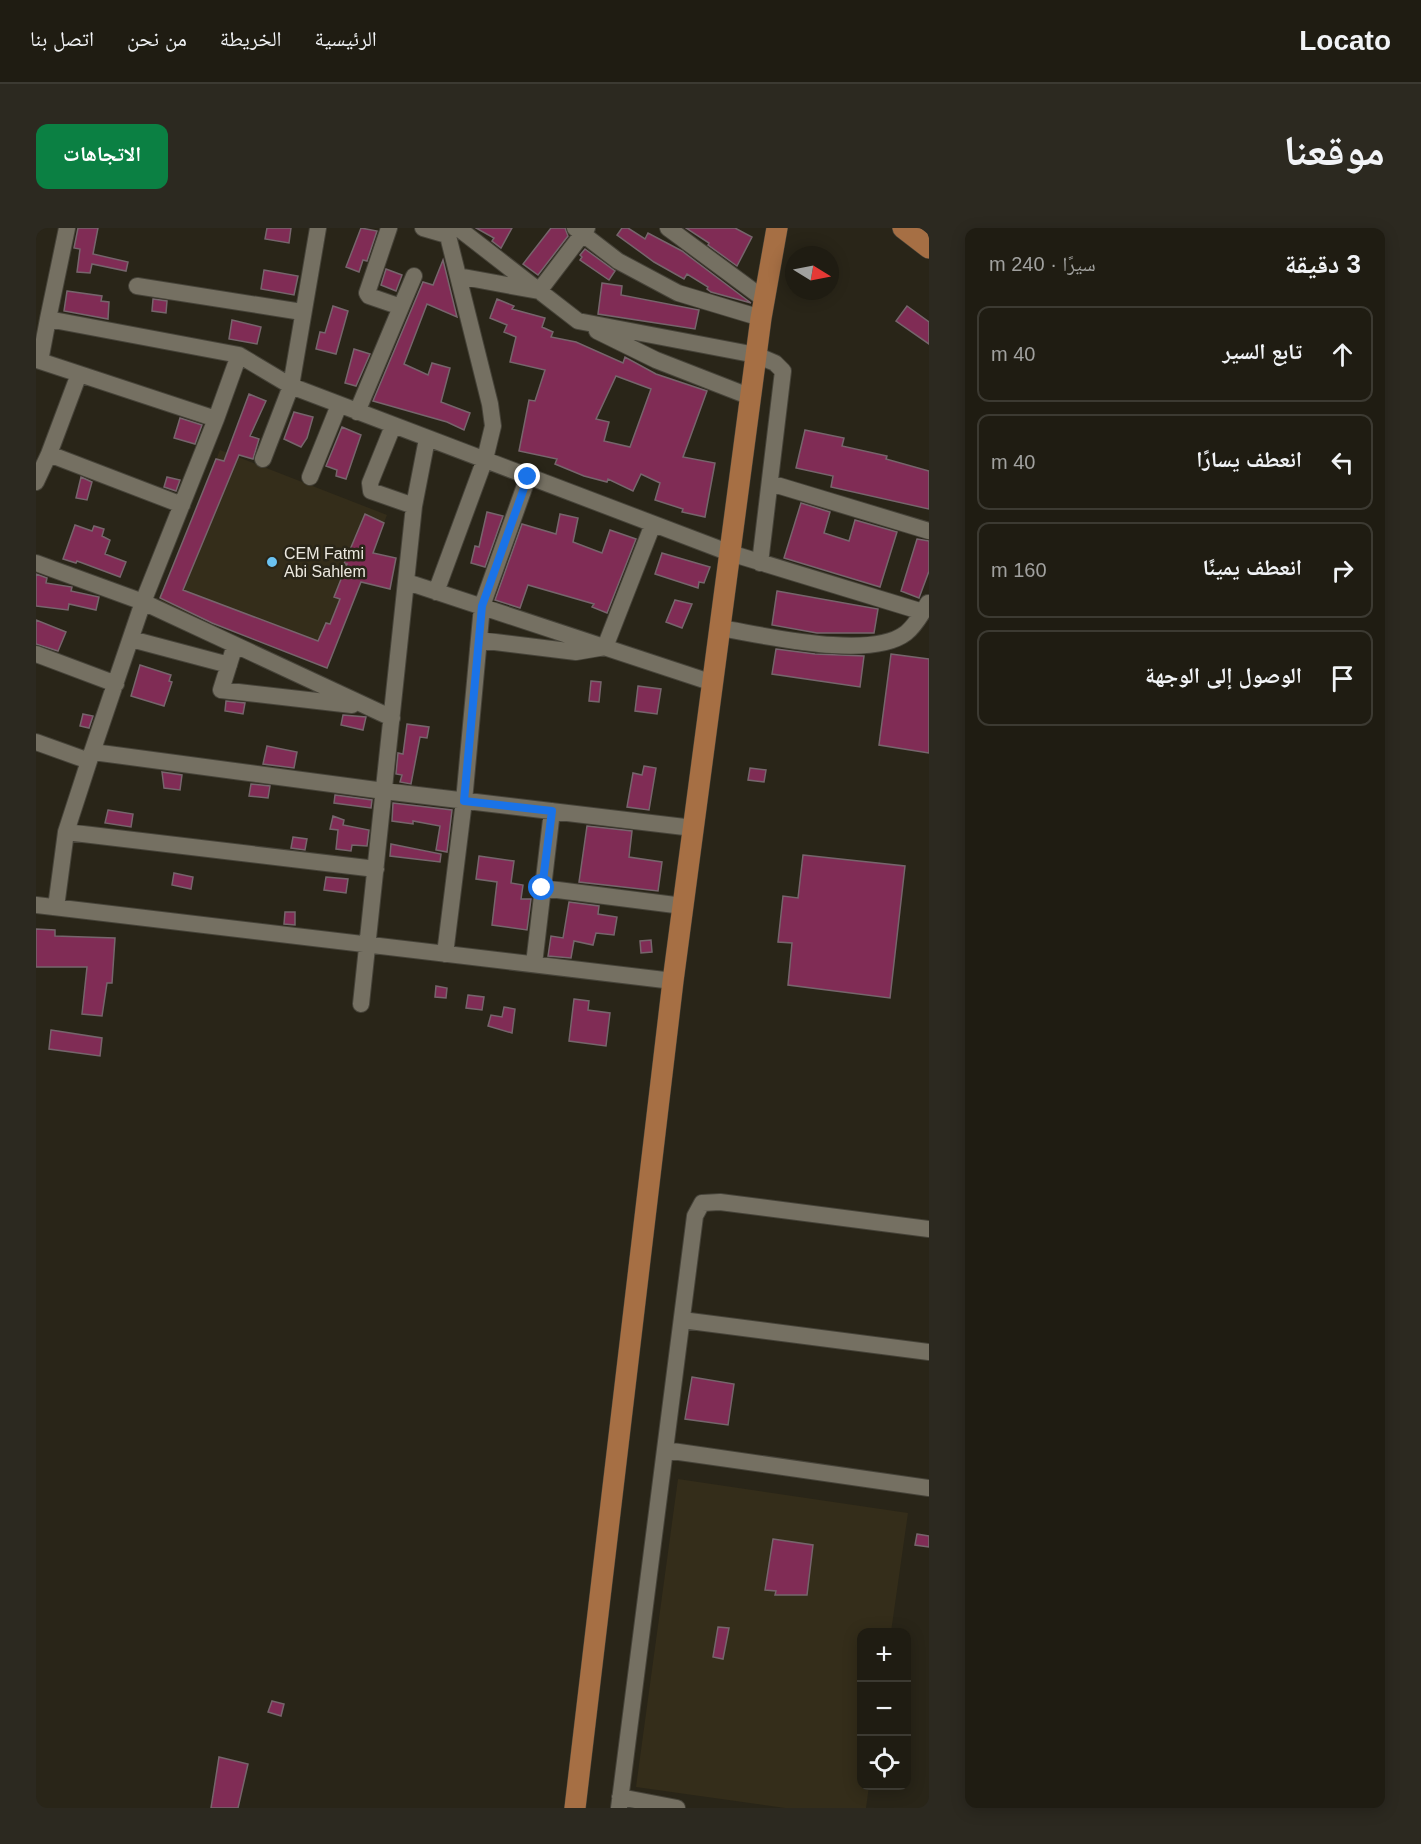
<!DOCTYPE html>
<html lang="ar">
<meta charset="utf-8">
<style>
body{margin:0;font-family:Helvetica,"Noto Naskh Arabic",sans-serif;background:#2c2920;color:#f1f3f6;direction:rtl}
.controls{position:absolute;right:18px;bottom:18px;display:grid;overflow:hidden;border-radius:12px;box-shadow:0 3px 15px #0003}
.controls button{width:54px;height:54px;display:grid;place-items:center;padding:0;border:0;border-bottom:2px solid #3c3a32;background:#1f1c12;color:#f1f3f6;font:30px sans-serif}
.compass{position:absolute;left:749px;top:18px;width:54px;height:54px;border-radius:50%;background:#1f1c12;box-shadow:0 3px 15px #0003;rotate:100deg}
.stop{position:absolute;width:18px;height:18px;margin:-14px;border:4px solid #1a73e8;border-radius:50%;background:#fff}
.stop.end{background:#1a73e8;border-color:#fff;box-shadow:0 2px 6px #0008}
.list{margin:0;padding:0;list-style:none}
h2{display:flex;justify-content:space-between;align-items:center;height:78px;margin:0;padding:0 24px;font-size:26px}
h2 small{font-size:20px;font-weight:400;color:#a1a19f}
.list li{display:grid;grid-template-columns:39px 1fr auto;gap:18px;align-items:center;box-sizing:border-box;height:96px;margin:0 12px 12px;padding:0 12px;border:2px solid #3c3a32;border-radius:12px}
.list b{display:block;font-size:22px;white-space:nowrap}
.list em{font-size:20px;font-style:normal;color:#a1a19f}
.icon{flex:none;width:33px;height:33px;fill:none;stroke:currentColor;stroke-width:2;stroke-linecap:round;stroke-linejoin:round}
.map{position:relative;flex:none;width:893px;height:1580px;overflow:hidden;direction:ltr;border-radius:12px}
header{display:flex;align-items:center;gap:36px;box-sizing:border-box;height:84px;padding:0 30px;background:#1f1c12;border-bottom:2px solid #3c3a32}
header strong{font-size:28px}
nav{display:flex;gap:33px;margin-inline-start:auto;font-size:21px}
.intro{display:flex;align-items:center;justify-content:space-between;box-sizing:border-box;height:144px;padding:0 36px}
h1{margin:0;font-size:42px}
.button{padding:15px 27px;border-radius:12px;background:#0b8043;color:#fff;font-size:21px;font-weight:700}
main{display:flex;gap:36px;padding:0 36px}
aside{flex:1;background:#1f1c12;border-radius:12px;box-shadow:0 3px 15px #0003}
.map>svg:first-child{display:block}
.built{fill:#342d1a}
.building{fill:#802c55;stroke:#76656c;stroke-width:1.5;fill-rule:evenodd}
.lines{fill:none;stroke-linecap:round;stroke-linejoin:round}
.minor-casing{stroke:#464339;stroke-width:18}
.major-casing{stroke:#464339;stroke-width:22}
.minor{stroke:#757062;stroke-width:16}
.major{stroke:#a66f44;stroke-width:21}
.route{stroke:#1a73e8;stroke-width:8}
.poi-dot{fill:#6bc3f2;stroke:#292518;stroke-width:2}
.labels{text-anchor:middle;stroke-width:5;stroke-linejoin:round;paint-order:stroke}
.poi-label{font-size:16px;fill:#ece9e0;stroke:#292518;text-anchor:start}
</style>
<header>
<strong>Locato</strong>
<nav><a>الرئيسية</a><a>الخريطة</a><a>من نحن</a><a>اتصل بنا</a></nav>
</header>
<div class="intro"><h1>موقعنا</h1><a class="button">الاتجاهات</a></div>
<main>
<aside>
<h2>3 دقيقة<small>سيرًا · 240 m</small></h2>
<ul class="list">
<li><svg class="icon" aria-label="ahead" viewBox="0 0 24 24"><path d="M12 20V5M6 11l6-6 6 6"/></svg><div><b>تابع السير</b></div><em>40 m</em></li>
<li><svg class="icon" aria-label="left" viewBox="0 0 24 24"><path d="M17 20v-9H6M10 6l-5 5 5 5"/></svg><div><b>انعطف يسارًا</b></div><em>40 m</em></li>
<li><svg class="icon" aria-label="right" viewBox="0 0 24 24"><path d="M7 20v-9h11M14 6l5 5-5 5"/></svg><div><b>انعطف يمينًا</b></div><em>160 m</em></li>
<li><svg class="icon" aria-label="arrive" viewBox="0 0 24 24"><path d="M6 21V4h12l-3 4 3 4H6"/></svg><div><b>الوصول إلى الوجهة</b></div></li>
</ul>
</aside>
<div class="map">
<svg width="893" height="1580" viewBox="0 0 893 1580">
<rect width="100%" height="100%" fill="#292518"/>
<path class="built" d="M184,222l167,65 -60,153 -168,-66z
M642,1251l230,34 -17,119h-29v154h7l-3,22h-81l-149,-21z"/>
<path class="building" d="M42,0h20l-5,26 35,8 -2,9 -34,-7 -2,9 -13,-1 3,-23 -6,-1z
M231,0h24l-2,15 -24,-4z
M325,0l16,3 -10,30 -4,-1 -4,12 -13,-5z
M440,0h36l-11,20 -9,-7 2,-3z
M515,0h14l3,8 -30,39 -15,-11z
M586,0h6l17,11 3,-6 34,18 69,52 -40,-11 -4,-3 1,-2 -21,-13 -3,5 -30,-17 -37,-27z
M650,0h49l17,9 -15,29 -29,-21 1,-2z
M549,21l30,22 -6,9 -29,-20 2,-3 -2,-2z
M407,32l14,57 -30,-13 -23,60 24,11 4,-12 18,5 -9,34 29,11 -6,17 -17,-8 -74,-21 50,-119 10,3z
M350,41l16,6 -6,16 -15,-6z
M228,42l34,6 -4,19 -33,-6z
M566,55l20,3 -1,9 78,15 -4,19 -97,-15z
M31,63l35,5 -1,5 8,1 -1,17 -44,-8z
M117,71l14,2 -1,12 -14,-2z
M461,71l17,7 -2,3 33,9 -3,9 11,5 -2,5 25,5 47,21 2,-6 31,17 51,17 -24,66 32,6 -10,54 -23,-5 1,-3 -28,-9 5,-17 -19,-9 -8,17 -25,-12 -1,3 -23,-6 -29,-12 2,-5 -38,-8 10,-51 6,1 10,-31 -35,-8 6,-25 -12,-5 3,-7 -17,-7zM580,148l35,13 -21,58 -26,-6 5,-19 -13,-3z
M297,78l15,5 -12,43 -20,-5 4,-17 5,1z
M871,78l22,16v22l-33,-23z
M196,92l29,7 -4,17 -28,-5z
M318,121l16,5 -14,32 -11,-3z
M213,166l17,7 -16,35 9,3 -6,20 -14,-4 -56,135 135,51 8,-18 4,1 10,-25 -6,-2 13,-33h-3l21,-50 19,9 -11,30 23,5 -6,31 -29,-7 -34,86 -115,-45 -52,-25 56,-139 8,2z
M258,184l19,5 -6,21 -6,9 -17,-8z
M144,190l22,7 -7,19 -21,-6z
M306,199l19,8 -15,44 -10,-3 1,-6 -11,-4z
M769,202l39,8 -2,8 45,10 -1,3 43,12v38l-98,-22 2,-11 -37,-8z
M45,249l11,5 -5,18 -11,-2z
M131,249l13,3 -4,11 -12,-4z
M765,275l29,9 -6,21 25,8 6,-21 42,12 -17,55 -96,-29z
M451,284l16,4 -18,51 -14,-4 4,-17 4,1z
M524,286l18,4 -5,24 29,11 8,-23 26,9 -29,74 -15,-6 2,-3 -66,-19 -8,23 -25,-8 27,-76 34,10z
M39,297l17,6 2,-5 10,3 -2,7 8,4 -5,14 21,8 -6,15 -43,-16 -1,2 -13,-4z
M881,311l12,2v30l-10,27 -18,-7z
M626,325l48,14 -6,16 -5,-1 -1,6 -43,-14z
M0,346l11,4 -1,5 26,4 -1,4 28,6 -3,13 -27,-6 -1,6 -32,-4z
M741,363l101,18 -4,24h-57l-45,-8z
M639,372l17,4 -10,24 -16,-6z
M0,392l30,12 -8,19 -22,-7z
M740,421l39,5 49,2 -4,31 -88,-13z
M855,426l38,5v94l-50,-8z
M104,437l31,10 -2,6 3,1 -8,24 -33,-10z
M555,453l10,1 -2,20 -10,-1z
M602,458l23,3 -4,25 -22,-3z
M190,473l19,2 -2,11 -18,-3z
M47,486l10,2 -4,12 -9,-2z
M307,487l23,2 -3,13 -22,-5z
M371,496l22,3 -2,11 -7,-1 -9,47 -11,-2 2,-7 -6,-1 2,-21 5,1z
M231,518l30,6 -3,16 -31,-4z
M608,538l12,2 -7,42 -22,-3 6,-34 9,2z
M714,540l16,2 -2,12 -16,-2z
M126,544l20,3 -2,15 -16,-2z
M215,556l19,2 -2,12 -19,-2z
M299,567l37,5 -1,8 -37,-5z
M357,575l59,7 -5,42 -11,-2 4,-24 -27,-5v3l-21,-3z
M72,582l25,4 -2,13 -26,-4z
M297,588l11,4 -1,5 26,5 -2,16 -15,-1 -1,6 -15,-2 2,-19 -8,-1z
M551,598l45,5 -3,26 33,5 -4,29 -79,-9z
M257,609l14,2 -2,11 -14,-2z
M355,616l50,10 -1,8 -50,-6z
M767,627l102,11 -15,132 -102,-13 4,-42 -14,-1 5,-46 15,2z
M443,628l35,5 -3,22 12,2 -2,14h10l-4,31 -35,-5 5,-43 -21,-3z
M138,645l19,4 -2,12 -19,-4z
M290,649l22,2 -2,14 -22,-3z
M533,674l30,4 -1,8 19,3 -3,18 -18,-2 -3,12 -19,-4 -3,17 -23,-2 3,-20 12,2z
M249,684h10v13l-11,-1z
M0,701l19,1v6l60,2 -3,45h-5l-5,33 -20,-2 5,-47h-51z
M615,712l1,12 -11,1 -1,-12z
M400,758l11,2 -1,10 -11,-1z
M432,767l16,2 -2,13 -16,-2z
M538,771l15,2 -1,9 22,3 -4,33 -37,-5z
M468,779l11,2 -3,24 -24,-7 3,-11 11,2z
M15,802l51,8 -2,18 -51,-7z
M656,1149l42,7 -6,41 -43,-6z
M881,1306l12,2v11l-14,-2z
M737,1311l40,6 -6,50h-32l1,-4 -11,-1z
M682,1399l11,1 -6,31 -10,-2z
M236,1473l12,3 -3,12 -13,-4z
M183,1529l29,7 -10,44h-27z"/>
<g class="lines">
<g class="minor-casing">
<path id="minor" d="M31,0l-19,91 191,36 52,31 439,167 193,59
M353,0l-22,65 2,3 32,11
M387,0l24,7
M422,0l120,93 178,34 19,8 8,8 -23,192
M539,0l43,33 60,32 83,25
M632,0l96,71
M422,48l81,15 48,-63
M101,58l165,26
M12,91l-8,42 176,58
M561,103l59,29 95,37
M321,184l57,-136
M357,198l-23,57 1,8 43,15
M13,226l133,51
M227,231l28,-73 27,-158
M274,249l29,-72
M0,254l13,-28 30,-80
M734,255l159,48
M0,335l107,39 249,116
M371,354l306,101
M400,364l49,-133 8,-33 -3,-22 -44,-176
M684,400c44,7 150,33 186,5 9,-7 17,-21 22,-30
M95,411l98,26
M443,412l97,12 29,-5 48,-123
M199,417l-14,45 131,15
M0,426l80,30
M0,514l53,19
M57,524l291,39 309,37
M30,604l310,37
M506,660l141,18
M0,677l637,76
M20,679l10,-75 23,-71 54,-159 73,-183 23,-64
M409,726l19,-153 18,-195 46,-129
M498,736l18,-153
M325,776l53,-498 13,-67
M646,1092l247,32
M629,1222l264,38
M584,1569l57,11
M583,1580l76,-592 7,-13 18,-1 209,27"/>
</g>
<g class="major-casing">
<path id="major" d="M867,0l26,20
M539,1580l98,-827 88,-663 16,-90"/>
</g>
<use href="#minor" class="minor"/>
<use href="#major" class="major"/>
</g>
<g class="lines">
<path class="route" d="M492,249l-46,129 -18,195 88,10 -10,77"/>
</g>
<circle class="poi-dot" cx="236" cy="334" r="6"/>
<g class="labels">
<g class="poi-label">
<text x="248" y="331">CEM Fatmi<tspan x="248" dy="18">Abi Sahlem</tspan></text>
</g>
</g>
</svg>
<div class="controls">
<button>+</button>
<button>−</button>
<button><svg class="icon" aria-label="locate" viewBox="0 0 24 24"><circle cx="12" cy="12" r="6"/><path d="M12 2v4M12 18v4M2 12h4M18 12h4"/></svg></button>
</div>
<svg class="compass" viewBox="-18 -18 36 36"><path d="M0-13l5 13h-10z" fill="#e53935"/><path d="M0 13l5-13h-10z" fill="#a1a19f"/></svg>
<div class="stop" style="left:506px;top:660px"></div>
<div class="stop end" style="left:492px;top:249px"></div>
</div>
</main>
